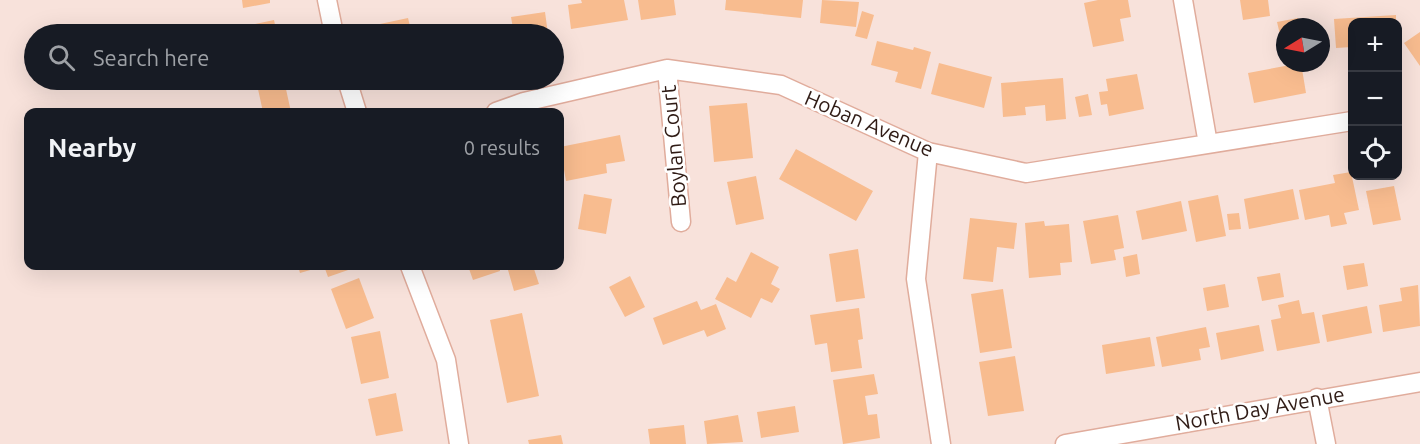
<!DOCTYPE html>
<meta charset="utf-8">
<style>
body{margin:0;font-family:Ubuntu,sans-serif;background:#20242c;color:#f1f3f6}
.controls{position:absolute;right:18px;top:18px;display:grid;overflow:hidden;border-radius:12px;box-shadow:0 6px 24px #0002}
.controls button{width:54px;height:54px;display:grid;place-items:center;padding:0;border:0;border-bottom:2px solid #363941;background:#171b24;color:#f1f3f6;font:30px sans-serif}
.compass{position:absolute;left:1276px;top:18px;width:54px;height:54px;border-radius:50%;background:#171b24;box-shadow:0 6px 24px #0002;rotate:260deg}
.list{margin:0;padding:0;list-style:none}
h2{display:flex;justify-content:space-between;align-items:center;height:78px;margin:0;padding:0 24px;font-size:26px}
h2 small{font-size:20px;font-weight:400;color:#9ea1a6}
.icon{flex:none;width:33px;height:33px;fill:none;stroke:currentColor;stroke-width:2;stroke-linecap:round;stroke-linejoin:round}
.map{position:relative;flex:none;width:1420px;height:444px;overflow:hidden}
.search{position:absolute;background:#171b24;box-shadow:0 6px 24px #0002;left:24px;top:24px;width:540px;height:66px;display:flex;align-items:center;gap:15px;box-sizing:border-box;padding:0 21px;border-radius:33px;color:#9ea1a6;font-size:22px}
.panel{position:absolute;background:#171b24;box-shadow:0 6px 24px #0002;left:24px;top:108px;width:540px;height:162px;border-radius:12px}
.map>svg:first-child{display:block}
.building{fill:#f8bc8f}
.lines{fill:none;stroke-linecap:round;stroke-linejoin:round}
.street-casing{stroke:#e0ac9c;stroke-width:21}
.street{stroke:#fff;stroke-width:18}
.labels{text-anchor:middle;stroke-width:5;stroke-linejoin:round;paint-order:stroke}
.street-label{font-size:21px;fill:#2f1b15;stroke:#fff}
</style>
<div class="map">
<svg width="1420" height="444" viewBox="0 0 1420 444">
<rect width="100%" height="100%" fill="#f8e2db"/>
<path class="building" d="M242,0h28v3l-27,5z
M581,0h43l4,20 -57,9 -3,-24 14,-2z
M638,0h36l2,15 -35,5z
M726,0h77l-2,18 -76,-8z
M822,0l37,2 -3,25 -36,-4z
M1098,0h30l3,17 -11,2 4,22 -31,6 -9,-44z
M1240,0h28l2,16 -27,4z
M862,11l12,4 -7,24 -12,-3z
M545,12l3,22h-34l-3,-17z
M1396,15v7h-44v25l-16,1 -2,-29z
M408,18l4,16h-30l-2,-10z
M1298,18l2,9h-15v15l-3,1 -5,-21z
M274,20l3,14h-29l-2,-8z
M492,24l2,10h-38v-3z
M1420,32v34l-16,-23z
M877,41l36,9 1,-3 17,5 -10,37 -26,-7 3,-10 -27,-7z
M939,63l53,14 -8,31 -53,-14z
M1301,63l5,30 -52,10 -6,-30z
M1137,74l7,35 -35,7 -2,-12 -6,1 -2,-13 9,-1 -2,-12z
M1063,78l3,41 -20,2 -1,-16 -20,2 1,8 -23,2 -2,-34z
M256,80h28l7,32h-28z
M1088,94l4,21 -13,2 -4,-20z
M747,103l6,55 -39,4 -5,-56z
M620,135l5,26 -19,3 1,9 -41,8 -6,-34z
M796,149l77,42 -17,30 -77,-42z
M1351,172l8,38 -15,3 3,11 -16,3 -2,-12 -24,5 -6,-30 36,-7 -2,-8z
M756,176l8,43 -28,6 -9,-43z
M1394,186l7,34 -28,5 -7,-34z
M1293,189l6,30 -50,10 -5,-30z
M584,194l28,5 -6,35 -28,-5z
M1218,195l8,41 -30,6 -8,-41z
M1181,201l6,30 -45,9 -6,-29z
M1239,213l2,16 -12,1 -2,-16z
M1118,215l6,33 -10,2 2,10 -25,4 -8,-43z
M970,218l47,5 -3,26 -17,-2 -4,35 -30,-3z
M1044,221l1,5 24,-2 3,38 -12,1 1,12 -32,3 -4,-55z
M858,249l7,49 -29,4 -7,-48z
M751,252l28,15 -8,17 9,5 -8,14 -11,-5 -10,20 -36,-19 12,-22 9,5z
M1137,254l3,20 -14,3 -3,-20z
M1364,263l4,23 -21,4 -4,-24z
M298,266h26l-24,7z
M324,266h26l1,3 -23,8z
M468,266h31l1,5 -27,9z
M522,266h11l6,18 -25,7 -6,-21z
M1280,273l4,24 -22,4 -5,-24z
M630,276l15,31 -20,10 -16,-30z
M359,278l15,40 -28,11 -15,-40z
M1225,284l4,23 -22,4 -4,-23z
M1418,285l2,41 -37,6 -4,-27 23,-4 -2,-13z
M1003,289l9,59 -32,5 -9,-59z
M1299,300l3,14 12,-2 6,31 -43,8 -6,-31 10,-2 -3,-13z
M697,301l4,9 15,-6 10,25 -19,8 -3,-7 -41,15 -10,-27z
M1367,306l5,27 -45,9 -5,-27z
M859,308l4,31 -5,1 4,28 -31,4 -4,-29 -12,2 -5,-30z
M522,313l17,83 -32,7 -17,-83z
M1259,325l5,26 -43,9 -5,-27z
M1206,327l4,20 -11,2 2,11 -39,7 -6,-30z
M380,331l9,47 -28,6 -10,-47z
M1150,337l5,29 -49,8 -4,-29z
M1015,356l9,55 -36,5 -9,-54z
M874,374l4,20 -13,2 3,19 9,-1 3,24 -37,6 -10,-64z
M396,393l7,38 -27,5 -8,-37z
M795,406l4,26 -38,6 -4,-26z
M738,415l5,27 -36,2 -3,-23z
M684,425l2,19h-36l-2,-15z
M561,435l2,9h-34l-1,-4z"/>
<g class="lines">
<g class="street-casing">
<path id="street" d="M327,0l7,34
M1183,0l25,144
M667,69l14,153
M347,80l10,32
M496,112l28,-10 143,-33 114,16 147,67 98,21 326,-52
M928,152l-12,127 25,165
M410,266l36,94 13,84
M1317,398l9,46
M1065,444l355,-62"/>
</g>
<use href="#street" class="street"/>
</g>
<g class="labels">
<g class="street-label">
<text transform="translate(869 124) rotate(23)" y="7">Hoban Avenue</text>
<text transform="translate(674 146) rotate(-95)" y="7">Boylan Court</text>
<text transform="translate(1260 409) rotate(-10)" y="7">North Day Avenue</text>
</g>
</g>
</svg>
<div class="controls">
<button>+</button>
<button>−</button>
<button><svg class="icon" aria-label="locate" viewBox="0 0 24 24"><circle cx="12" cy="12" r="6"/><path d="M12 2v4M12 18v4M2 12h4M18 12h4"/></svg></button>
</div>
<svg class="compass" viewBox="-18 -18 36 36"><path d="M0-13l5 13h-10z" fill="#e53935"/><path d="M0 13l5-13h-10z" fill="#9ea1a6"/></svg>
<div class="search"><svg class="icon" aria-label="search" viewBox="0 0 24 24"><circle cx="10" cy="10" r="6"/><path d="M15 15l6 6"/></svg>Search here</div>
<section class="panel">
<h2>Nearby<small>0 results</small></h2>
<ul class="list">
</ul>
</section>
</div>
